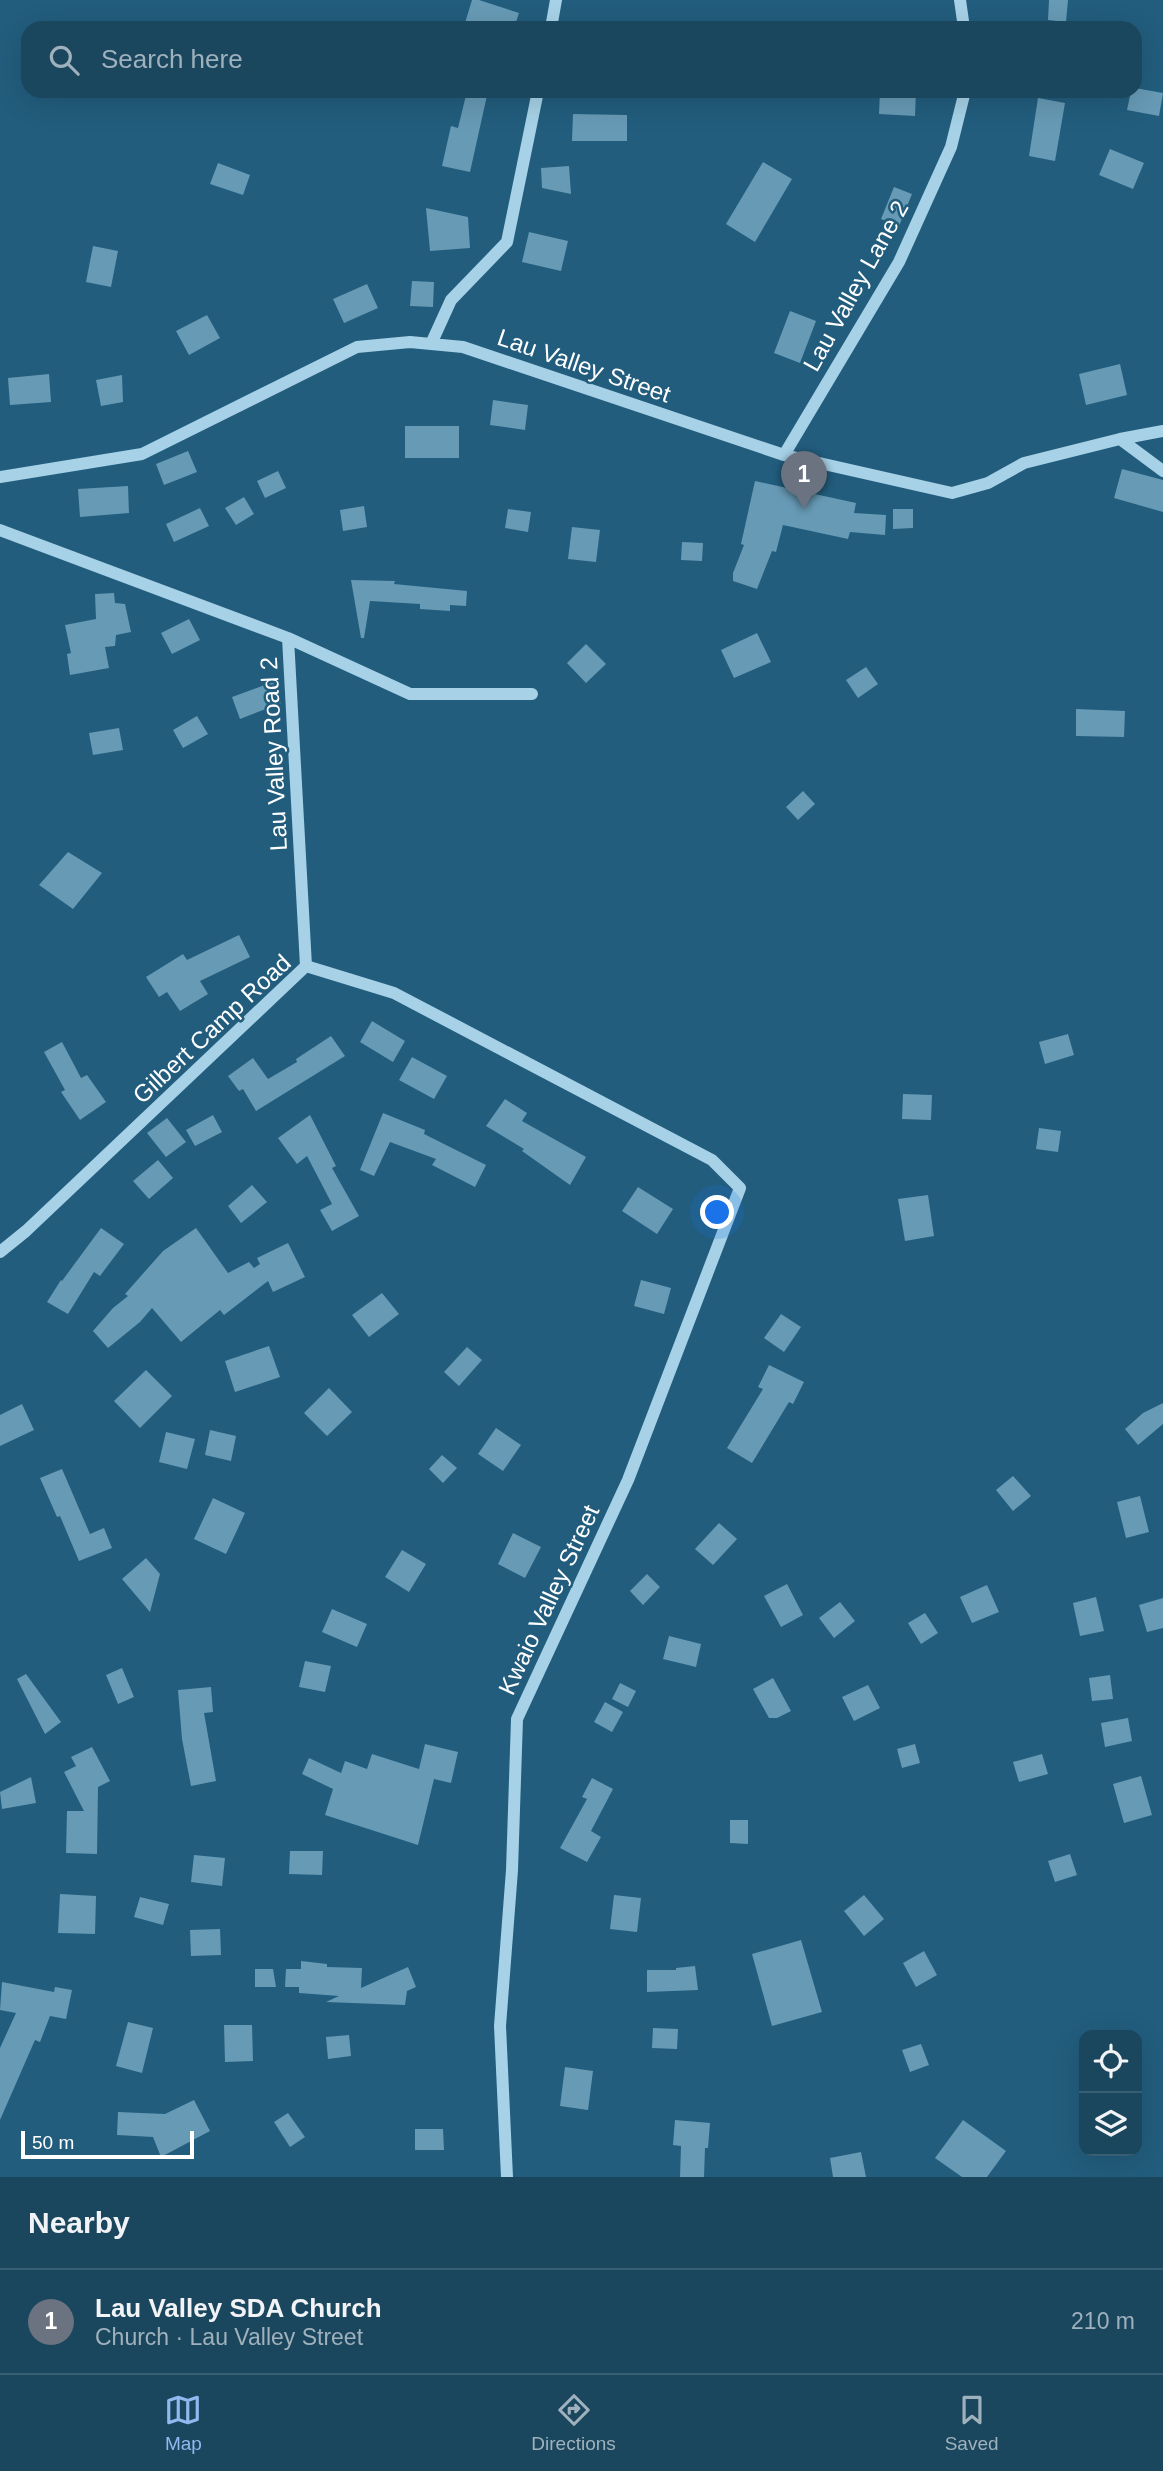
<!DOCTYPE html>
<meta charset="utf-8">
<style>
body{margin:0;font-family:Arial,sans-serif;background:#234d64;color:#f1f3f6}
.controls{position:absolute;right:21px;bottom:21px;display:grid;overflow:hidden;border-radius:14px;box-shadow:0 7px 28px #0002}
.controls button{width:63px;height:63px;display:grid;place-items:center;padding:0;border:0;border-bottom:2px solid #385e73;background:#1a465e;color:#f1f3f6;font:35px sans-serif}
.scale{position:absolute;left:21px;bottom:18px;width:173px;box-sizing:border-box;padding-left:7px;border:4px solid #fff;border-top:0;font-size:19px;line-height:24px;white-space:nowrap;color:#fff;-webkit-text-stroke:5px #225d7d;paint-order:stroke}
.you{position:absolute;left:718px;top:1213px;width:24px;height:24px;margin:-18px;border:5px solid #fff;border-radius:50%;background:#1a73e8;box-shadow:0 0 0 10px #1a73e833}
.badge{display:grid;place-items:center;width:46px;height:46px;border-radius:50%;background:#90b9f0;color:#fff;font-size:23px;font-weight:700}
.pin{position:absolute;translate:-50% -58px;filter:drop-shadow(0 2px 4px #0008)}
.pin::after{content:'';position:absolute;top:37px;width:24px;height:21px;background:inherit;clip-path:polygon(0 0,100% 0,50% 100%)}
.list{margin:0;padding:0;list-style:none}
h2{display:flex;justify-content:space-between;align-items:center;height:91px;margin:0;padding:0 28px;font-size:30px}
h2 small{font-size:23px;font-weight:400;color:#9fb1bc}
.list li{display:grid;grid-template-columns:46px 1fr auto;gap:21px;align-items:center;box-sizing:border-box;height:105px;padding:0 28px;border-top:2px solid #385e73}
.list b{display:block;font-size:26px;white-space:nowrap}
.list p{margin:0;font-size:23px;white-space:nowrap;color:#9fb1bc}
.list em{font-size:23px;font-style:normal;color:#9fb1bc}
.icon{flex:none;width:38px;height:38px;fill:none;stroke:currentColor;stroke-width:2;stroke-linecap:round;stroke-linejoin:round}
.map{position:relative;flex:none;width:1163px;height:2177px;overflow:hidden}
.search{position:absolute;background:#1a465e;box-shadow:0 7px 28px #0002;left:21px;right:21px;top:21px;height:77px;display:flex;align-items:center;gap:18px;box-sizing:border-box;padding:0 24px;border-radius:21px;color:#9fb1bc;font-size:26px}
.sheet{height:196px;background:#1a465e}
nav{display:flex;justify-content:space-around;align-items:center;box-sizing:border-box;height:98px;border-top:2px solid #385e73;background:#1a465e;font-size:19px;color:#9fb1bc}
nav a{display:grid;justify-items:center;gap:4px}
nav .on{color:#90b9f0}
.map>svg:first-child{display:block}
.building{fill:#679ab5}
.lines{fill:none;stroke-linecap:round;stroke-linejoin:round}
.minor{stroke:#a6d1e6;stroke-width:12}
.labels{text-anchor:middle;stroke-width:5;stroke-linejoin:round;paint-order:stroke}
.street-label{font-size:24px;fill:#fff;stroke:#225d7d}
</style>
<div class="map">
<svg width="1163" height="2177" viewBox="0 0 1163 2177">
<rect width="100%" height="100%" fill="#225d7d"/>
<path class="building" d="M472,0h7l40,13 -5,15h-34l-15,-5z
M1049,0h19l-2,22 -18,-2z
M1135,88l28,5 -4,23 -32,-6 4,-19h4z
M467,91h21l-18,81 -28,-6 9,-40 7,2z
M880,91h36l-1,25 -36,-2z
M1038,98l27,5 -10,58 -26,-5z
M573,114l54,1v26h-55z
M1110,149l34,14 -11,26 -34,-14z
M763,162l29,17 -37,63 -29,-18z
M218,163l32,12 -7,20 -33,-11z
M569,166l2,28 -29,-6 -1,-20z
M894,187l18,7 -13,32 -18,-7z
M426,208l42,9 2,31 -40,3z
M529,232l39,9 -7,30 -39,-9z
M93,246l25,5 -7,36 -25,-5z
M412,281l22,1 -1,25 -23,-1z
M367,284l11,24 -34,15 -11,-24z
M790,311l26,10 -16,42 -26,-10z
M207,315l13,23 -31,17 -13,-24z
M1120,364l7,31 -41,10 -7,-31z
M49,374l2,28 -41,3 -2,-27z
M122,375l1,27 -22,4 -5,-26z
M493,400l35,5 -3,25 -35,-5z
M405,426h54v32h-54z
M188,451l9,21 -33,13 -8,-21z
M1122,469l41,11v32l-49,-14z
M278,471l8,17 -21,10 -8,-17z
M755,481l101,22 -2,10 32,2 -1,20 -35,-3 -2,7 -65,-14 -7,27 -4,-1 -15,38 -24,-8v-8l11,-28 -3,-1z
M128,486l1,27 -49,4 -2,-28z
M244,497l10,17 -18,11 -11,-17z
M364,506l3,21 -24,4 -3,-21z
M200,508l9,18 -35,16 -8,-18z
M508,509l23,3 -3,20 -23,-4z
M893,509h20v19l-20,1z
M572,527l28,3 -4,32 -28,-3z
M682,542l21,1 -1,18 -21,-1z
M351,580l44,1 -1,3 73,7 -1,15 -16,-1v6l-30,-2v-5l-50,-3 -6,37h-3z
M114,593l1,10 10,1 6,28 -15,3 -1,11 -10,1 4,21 -39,7 -3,-21 4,-1 -6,-28 31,-6 -1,-25z
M189,619l11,21 -28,14 -11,-21z
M757,633l14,29 -37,16 -13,-28z
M586,644l20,20 -20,19 -19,-20z
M866,667l12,17 -20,14 -12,-18z
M273,682l8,21 -41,16 -8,-22z
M1076,709l49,2 -1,26 -48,-1z
M197,716l11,18 -25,14 -10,-18z
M119,728l4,22 -30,5 -4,-22z
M803,791l12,13 -17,16 -12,-13z
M68,852l34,21 -29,36 -34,-24z
M239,935l11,22 -50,24 8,13 -28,17 -13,-19 -8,5 -13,-20 37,-23 4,6z
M372,1021l33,20 -12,21 -33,-20z
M1068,1034l6,21 -29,9 -6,-22z
M331,1036l14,20 -89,55 -13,-22 -4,2 -11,-15 25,-18 15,21 29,-17 -1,-3z
M62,1042l19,36 6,-3 19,27 -26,18 -19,-28 4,-2 -21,-38z
M412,1057l35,19 -13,23 -35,-19z
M903,1094l29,1 -1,25 -29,-1z
M505,1099l22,14 -5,8 64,36 -16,28 -48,-34 2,-2 -38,-23z
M383,1113l42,17 -1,4 62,31 -11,22 -43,-22 4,-6 -46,-17 -16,34 -14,-6z
M213,1115l9,17 -27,14 -9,-16z
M310,1115l26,51 -4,2 27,48 -27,15 -12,-21 12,-6 -25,-48 -10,8 -19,-26z
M167,1118l19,24 -20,15 -19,-24z
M1039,1128l22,3 -3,21 -22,-3z
M158,1160l15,18 -24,21 -16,-18z
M252,1185l15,17 -26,21 -13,-17z
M638,1187l35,22 -16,25 -35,-23z
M928,1195l6,41 -29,5 -7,-42z
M101,1228l23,16 -24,32 -6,-4 -26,42 -21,-12 14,-22 1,1z
M196,1228l32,45 21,-11 5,6 6,-4 -3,-6 31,-15 17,34 -32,15 -5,-11 -44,34 -4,-5 -39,32 -29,-34 -12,14 -32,26 -15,-17 20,-23 15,-12 -3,-2 38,-43z
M641,1280l30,8 -7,26 -30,-8z
M382,1293l17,21 -30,23 -17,-22z
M781,1314l20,13 -17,25 -20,-14z
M269,1346l11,31 -45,15 -10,-31z
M467,1347l15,13 -23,26 -15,-14z
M769,1365l35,17 -11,22 -4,-2 -37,61 -25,-15 36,-59 -5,-2z
M146,1370l26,26 -32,32 -26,-27z
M329,1388l23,24 -25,24 -23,-23z
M1163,1403v21l-25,21 -13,-16 18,-16z
M22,1404l12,26 -34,16v-31z
M496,1428l25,17 -18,26 -25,-17z
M210,1430l26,6 -5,25 -26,-6z
M166,1432l29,7 -8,30 -28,-7z
M442,1455l15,13 -14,15 -14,-14z
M62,1469l28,65 14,-6 8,20 -33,13 -19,-45 -3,1 -17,-39z
M1013,1476l18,20 -18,15 -17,-21z
M1140,1496l9,36 -23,6 -9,-36z
M213,1498l32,15 -19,41 -32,-15z
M719,1523l18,16 -24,26 -18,-16z
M513,1533l28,14 -16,31 -27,-14z
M402,1550l24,14 -17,28 -24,-15z
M146,1558l14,16 -10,38 -28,-33z
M647,1574l13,13 -17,18 -13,-14z
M787,1584l16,31 -22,12 -17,-31z
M987,1585l12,27 -27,11 -12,-26z
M1096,1597l8,34 -24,5 -7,-33z
M1163,1598v30l-16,4 -8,-27z
M840,1602l15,19 -21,17 -15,-20z
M332,1609l35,15 -10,23 -35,-15z
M925,1613l13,20 -17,11 -13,-21z
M669,1636l32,8 -5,23 -33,-8z
M305,1661l26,5 -6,26 -26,-5z
M122,1668l12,29 -16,7 -12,-29z
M26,1674l35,48 -16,12 -28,-55z
M1110,1675l3,24 -21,2 -3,-23z
M773,1678l18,33 -14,7h-8l-16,-29z
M620,1683l16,8 -8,16 -16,-8z
M868,1685l12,23 -26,13 -12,-24z
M211,1687l2,25 -9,1 12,68 -25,5 -9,-47 -4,-49z
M605,1702l18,10 -11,20 -18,-10z
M1128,1718l4,23 -27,6 -4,-24z
M425,1744l33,8 -7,31 -17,-4 -16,66 -93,-30 8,-26 -31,-15 7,-16 32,15 4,-12 22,8 5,-15 47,15z
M915,1744l5,19 -18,5 -5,-19z
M92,1747l18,34 -12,6 -1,67 -31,-1 1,-42h17l-20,-39 12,-6 -5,-9z
M1042,1754l6,20 -29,8 -6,-20z
M1141,1776l11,39 -28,8 -11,-39z
M31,1777l5,26 -34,6 -2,-17z
M592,1778l21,11 -22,42 10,6 -14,25 -27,-14 27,-49 -5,-2z
M730,1820h18v24l-18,-1z
M290,1851h33l-1,24 -33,-1z
M1070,1854l7,21 -22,7 -7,-21z
M194,1855l31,3 -3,28 -31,-4z
M60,1894l36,2 -1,38 -37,-1z
M614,1895l27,3 -4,34 -27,-3z
M864,1895l20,24 -20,17 -20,-25z
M140,1897l29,7 -6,21 -29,-8z
M220,1929l1,26 -30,1 -1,-26z
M801,1940l21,72 -50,14 -20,-72z
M924,1951l13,24 -21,12 -13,-24z
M301,1961l26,3v3l35,1 -1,20 47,-21 8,20 -9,4 -2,14 -79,-3 13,-6 -40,-3v-6h-14l1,-18h15z
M695,1966l3,24 -51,2v-22h29v-2z
M255,1969h18l3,18h-21z
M2,1982l52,10 1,-5 17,3 -6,29 -16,-3 -10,26 -5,-2 -35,80v-72l16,-35 -16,-3z
M128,2022l25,6 -11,45 -26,-7z
M224,2025h28l1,36 -28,1z
M653,2028l25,1 -1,20 -25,-1z
M349,2035l2,21 -23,3 -2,-22z
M921,2044l8,21 -19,7 -8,-22z
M565,2067l28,4 -5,39 -28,-4z
M194,2100l16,31 -49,26 -8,-20 -36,-2 1,-23 47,2z
M288,2113l17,24 -15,10 -16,-25z
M675,2120l35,3 -2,25h-3l-1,29h-24l1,-31 -8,-1z
M963,2120l43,31 -19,26h-25l-27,-19z
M415,2129h28l1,21h-29z
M861,2152l5,25h-33l-3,-19z"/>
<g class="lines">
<path class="minor" d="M960,0l4,28
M551,28l5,-28
M431,344l20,-44 56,-58 31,-151
M1120,439l43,32
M784,455l115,-193 52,-115 14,-56
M0,477l142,-23 215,-107 53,-5 53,5 321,108 168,38 36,-10 36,-20 96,-24 43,-8
M0,530l288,108 122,56h122
M288,638l18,328
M0,1252l26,-21 280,-265 88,27 318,167 28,28 -112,292 -111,239 -5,151 -12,156 7,151"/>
</g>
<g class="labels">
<g class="street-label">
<text transform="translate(856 286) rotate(-61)" y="8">Lau Valley Lane 2</text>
<text transform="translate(584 366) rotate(19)" y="8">Lau Valley Street</text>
<text transform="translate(274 754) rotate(-93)" y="8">Lau Valley Road 2</text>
<text transform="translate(212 1029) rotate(-43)" y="8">Gilbert Camp Road</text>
<text transform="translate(549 1600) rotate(-65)" y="8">Kwaio Valley Street</text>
</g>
</g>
</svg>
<div class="controls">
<button><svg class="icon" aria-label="locate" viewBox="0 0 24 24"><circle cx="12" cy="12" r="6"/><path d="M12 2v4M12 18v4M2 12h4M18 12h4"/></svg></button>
<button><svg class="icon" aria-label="layers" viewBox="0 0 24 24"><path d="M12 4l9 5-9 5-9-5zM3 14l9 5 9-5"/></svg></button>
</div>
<div class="scale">50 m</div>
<div class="you"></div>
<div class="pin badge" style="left:804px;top:509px;background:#6b7280">1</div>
<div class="search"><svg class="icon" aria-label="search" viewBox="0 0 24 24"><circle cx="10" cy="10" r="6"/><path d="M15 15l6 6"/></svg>Search here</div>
</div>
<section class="sheet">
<h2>Nearby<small></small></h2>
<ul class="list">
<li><span class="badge" style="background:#6b7280">1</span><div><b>Lau Valley SDA Church</b><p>Church · Lau Valley Street</p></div><em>210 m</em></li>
</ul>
</section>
<nav>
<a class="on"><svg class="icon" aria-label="map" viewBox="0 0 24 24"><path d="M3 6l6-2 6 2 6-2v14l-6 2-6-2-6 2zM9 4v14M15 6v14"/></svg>Map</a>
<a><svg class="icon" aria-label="directions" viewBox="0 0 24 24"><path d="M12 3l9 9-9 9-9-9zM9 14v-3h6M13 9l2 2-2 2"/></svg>Directions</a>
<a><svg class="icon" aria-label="saved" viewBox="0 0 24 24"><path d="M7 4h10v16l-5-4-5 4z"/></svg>Saved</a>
</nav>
